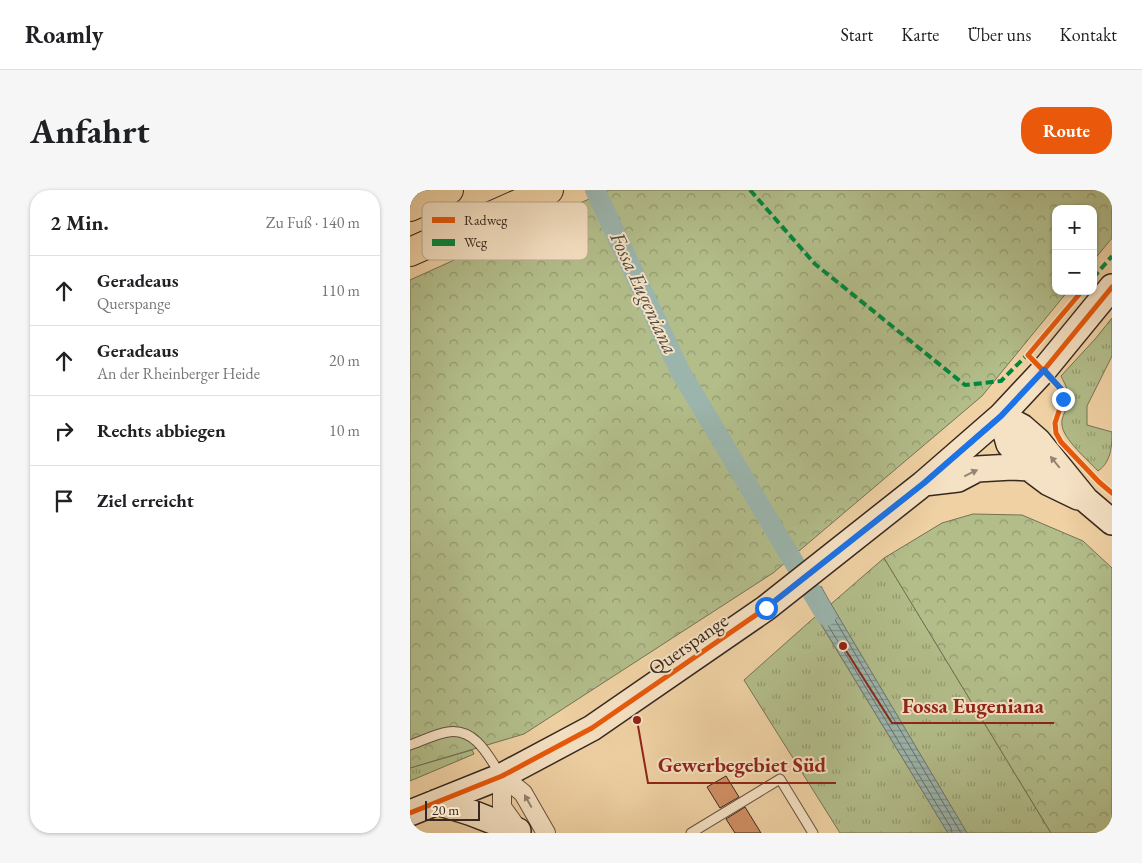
<!DOCTYPE html>
<html lang="de">
<meta charset="utf-8">
<style>
body{margin:0;font-family:"EB Garamond",serif;background:#f6f6f6;color:#202124}
.controls{position:absolute;right:15px;top:15px;display:grid;overflow:hidden;border-radius:10px;box-shadow:0 1px 4px #0004}
.controls button{width:45px;height:45px;display:grid;place-items:center;padding:0;border:0;border-bottom:1px solid #e0e0e0;background:#fff;color:#202124;font:25px sans-serif}
.scale{position:absolute;left:15px;bottom:12px;width:55px;box-sizing:border-box;padding-left:5px;border:2px solid #382820;border-top:0;font-size:14px;line-height:18px;white-space:nowrap;color:#382820;-webkit-text-stroke:4px #f5e1c3;paint-order:stroke}
.stop{position:absolute;width:15px;height:15px;margin:-11px;border:4px solid #1a73e8;border-radius:50%;background:#fff}
.stop.end{background:#1a73e8;border-color:#fff;box-shadow:0 1px 5px #0008}
.list{margin:0;padding:0;list-style:none}
h2{display:flex;justify-content:space-between;align-items:center;height:65px;margin:0;padding:0 20px;font-size:21px}
h2 small{font-size:16px;font-weight:400;color:#757577}
.list li{display:grid;grid-template-columns:32px 1fr auto;gap:15px;align-items:center;box-sizing:border-box;height:70px;padding:0 20px;border-top:1px solid #e0e0e0}
.list b{display:block;font-size:19px;white-space:nowrap}
.list p{margin:0;font-size:16px;white-space:nowrap;color:#757577}
.list em{font-size:16px;font-style:normal;color:#757577}
.icon{flex:none;width:28px;height:28px;fill:none;stroke:currentColor;stroke-width:2;stroke-linecap:round;stroke-linejoin:round}
.map{position:relative;flex:none;width:702px;height:643px;overflow:hidden;border-radius:20px}
header{display:flex;align-items:center;gap:30px;box-sizing:border-box;height:70px;padding:0 25px;background:#fff;border-bottom:1px solid #e0e0e0}
header strong{font-size:24px}
nav{display:flex;gap:28px;margin-inline-start:auto;font-size:18px}
.intro{display:flex;align-items:center;justify-content:space-between;box-sizing:border-box;height:120px;padding:0 30px}
h1{margin:0;font-size:35px}
.button{padding:12px 22px;border-radius:20px;background:#ea580c;color:#fff;font-size:18px;font-weight:700}
main{display:flex;gap:30px;padding:0 30px}
aside{flex:1;background:#fff;border-radius:20px;box-shadow:0 1px 4px #0004}
.map>svg:first-child{display:block}
.grass{fill:url(#grass-tufts);stroke:#757255}
.forest{fill:url(#forest-crowns);stroke:#757255}
.water{fill:url(#water-rules);stroke:#737d75}
.lines{fill:none;stroke-linecap:round;stroke-linejoin:round}
.shore{stroke:#6a6e66;stroke-width:1}
.canal{stroke:#9bb5ad;stroke-width:20}
.building{fill:#d18f63;stroke:#382820}
.lane-casing{stroke:#665241;stroke-width:11}
.street-casing{stroke:#665241;stroke-width:20}
.secondary-casing{stroke:#382820;stroke-width:28}
.highway-casing{stroke:#382820;stroke-width:30}
.lane{stroke:#f5e1c3;stroke-width:9}
.street{stroke:#f5e1c3;stroke-width:18}
.secondary{stroke:#f5e1c3;stroke-width:25}
.highway{stroke:#efd1a3;stroke-width:28}
.quiet{stroke:#00873e;stroke-width:4;stroke-dasharray:8 4;stroke-linecap:butt}
.cycleway-casing{stroke:#f5e1c3;stroke-width:8}
.cycleway{stroke:#e8590c;stroke-width:5}
.oneway{fill:#968472}
.route{stroke:#1a73e8;stroke-width:6}
.labels{text-anchor:middle;stroke-width:4;stroke-linejoin:round;paint-order:stroke}
.street-label{font-size:20px;fill:#382820;stroke:#f5e1c3}
.water-label{font-size:21px;font-style:italic;fill:#514b43;stroke:#f5e1c3}
.key{fill:#f5e1c3;stroke:#bcaa92;stroke-width:1}
.key-label{font-size:14px;fill:#382820}
.leader{fill:none;stroke:#8f2418;stroke-width:2}
.callout-dot{fill:#8f2418;stroke:#f5e1c3;stroke-width:2}
.callout-label{font-size:21px;text-anchor:middle;font-weight:bold;fill:#8f2418;stroke:#f5e1c3;stroke-width:4;stroke-linejoin:round;paint-order:stroke}
</style>
<header>
<strong>Roamly</strong>
<nav><a>Start</a><a>Karte</a><a>Über uns</a><a>Kontakt</a></nav>
</header>
<div class="intro"><h1>Anfahrt</h1><a class="button">Route</a></div>
<main>
<aside>
<h2>2 Min.<small>Zu Fuß · 140 m</small></h2>
<ul class="list">
<li><svg class="icon" aria-label="ahead" viewBox="0 0 24 24"><path d="M12 20V5M6 11l6-6 6 6"/></svg><div><b>Geradeaus</b><p>Querspange</p></div><em>110 m</em></li>
<li><svg class="icon" aria-label="ahead" viewBox="0 0 24 24"><path d="M12 20V5M6 11l6-6 6 6"/></svg><div><b>Geradeaus</b><p>An der Rheinberger Heide</p></div><em>20 m</em></li>
<li><svg class="icon" aria-label="right" viewBox="0 0 24 24"><path d="M7 20v-9h11M14 6l5 5-5 5"/></svg><div><b>Rechts abbiegen</b></div><em>10 m</em></li>
<li><svg class="icon" aria-label="arrive" viewBox="0 0 24 24"><path d="M6 21V4h12l-3 4 3 4H6"/></svg><div><b>Ziel erreicht</b></div></li>
</ul>
</aside>
<div class="map">
<svg width="702" height="643" viewBox="0 0 702 643">
<defs>
<pattern id="grass-tufts" width="24" height="20" patternUnits="userSpaceOnUse" patternTransform="scale(1.25)"><rect width="24" height="20" fill="#b2bd8a"/><path d="M3 7l-1-3M5 7V3M7 7l1-3M15 17l-1-3M17 17v-4M19 17l1-3" fill="none" stroke="#929a70"/></pattern>
<pattern id="forest-crowns" width="20" height="18" patternUnits="userSpaceOnUse" patternTransform="scale(1.25)"><rect width="20" height="18" fill="#b2bd8a"/><path d="M2 6a3 3 0 1 1 6 0M12 15a3 3 0 1 1 6 0" fill="none" stroke="#929a70"/></pattern>
<pattern id="water-rules" width="6" height="5" patternUnits="userSpaceOnUse" patternTransform="scale(1.25)"><rect width="6" height="5" fill="#9bb5ad"/><path d="M0 2.5h6" fill="none" stroke="#7f938c"/></pattern>
</defs>
<rect width="100%" height="100%" fill="#efd1a3"/>
<filter id="stains"><feTurbulence type="fractalNoise" baseFrequency=".004" numOctaves="4"/><feColorMatrix values="0 0 0 0 .2 0 0 0 0 .09 0 0 0 0 .02 0 0 0 .5 -.17"/></filter>
<radialGradient id="worn" r=".72"><stop offset=".6" stop-color="#630" stop-opacity="0"/><stop offset="1" stop-color="#630" stop-opacity=".3"/></radialGradient>
<path class="grass" d="M702,128v38l-25,50v19l25,7c0,15 -1,30 -14,39 -10,-11 -35,-32 -36,-46 -1,-7 3,-12 5,-19 4,-11 -1,-20 -6,-30l35,-38z
M474,368l167,275h-84l-136,-229z
M406,426l132,217h-108l-96,-153z
M62,560l2,4 -64,27v-13z"/>
<path class="forest" d="M199,0h503v48l-19,23v-52h-37v82h12l-86,105 -209,177 -249,161 -114,34v-488z
M563,324l49,1 61,26 29,27v265h-61l-167,-275 58,-35z"/>
<path class="water" d="M411,396l10,18 136,229h-19l-142,-234z"/>
<g class="lines">
<path class="shore" d="M542,643l-1,-5 -137,-226v-3l4,-3h3l140,237"/>
<path class="canal" d="M185,0l85,181 146,245"/>
</g>
<path class="building" d="M316,586l13,21 -19,11 -13,-21z
M335,617l16,26h-26l-9,-14z"/>
<g class="lines">
<g class="lane-casing">
<path id="lane" d="M0,555c12,-4 25,-11 38,-13 27,-4 40,23 52,42
M281,643l89,-54 33,54"/>
</g>
<g class="street-casing">
<path id="street" d="M92,586l21,17 23,40
M92,586v31l18,25"/>
</g>
<g class="secondary-casing">
<path id="secondary" d="M591,226l21,11 16,14 48,59 26,22
M591,226l8,28 20,24 20,15 29,14
M514,293l34,-4 19,-10 35,-2 17,1
M27,612l35,11 46,18
M0,623l92,-37 90,-48 174,-120 158,-125 77,-67 43,-46 68,-83"/>
</g>
<g class="highway-casing">
<path id="highway" d="M0,17l39,-17
M0,62l139,-62"/>
</g>
<use href="#lane" class="lane"/>
<use href="#street" class="street"/>
<use href="#secondary" class="secondary"/>
<use href="#highway" class="highway"/>
<path class="quiet" d="M340,0l65,74 150,121 36,-4 28,-28
M683,88l19,-22"/>
<g class="cycleway-casing">
<path id="cycleway" d="M672,101l-54,64 33,34 2,10 -8,24 1,10 5,9 38,40 13,11
M0,623l92,-37 90,-48 174,-120 158,-125 77,-67 43,-46 68,-83"/>
</g>
<use href="#cycleway" class="cycleway"/>
</g>
<defs><path id="oneway-solid" d="M-6-.8H1V-3.2L6.5 0L1 3.2V.8H-6Z" transform="scale(1.25)"/></defs>
<g class="oneway">
<use href="#oneway-solid" transform="translate(645 272) rotate(-129)"/>
<use href="#oneway-solid" transform="translate(561 283) rotate(-26)"/>
<use href="#oneway-solid" transform="translate(118 611) rotate(-119)"/>
</g>
<g class="lines">
<path class="route" d="M356,418l158,-125 77,-67 43,-46 17,19 2,10"/>
</g>
<g class="labels">
<g class="street-label">
<text transform="translate(278 454) rotate(-35)" y="7">Querspange</text>
</g>
<g class="water-label">
<text transform="translate(234 103) rotate(65)" y="7">Fossa Eugeniana</text>
</g>
</g>
<rect x="12" y="12" width="166" height="58" rx="8" class="key"/>
<rect x="22" y="27" width="23" height="6" fill="#e8590c"/>
<rect x="22" y="49" width="23" height="7" fill="#00873e"/>
<g class="key-label">
<text x="54" y="35">Radweg</text>
<text x="54" y="57">Weg</text>
</g>
<path class="leader" d="M433 456L482 533H644M227 530L238 593H426"/>
<g class="callout-dot">
<circle cx="433" cy="456" r="5"/>
<circle cx="227" cy="530" r="5"/>
</g>
<g class="callout-label">
<text x="563" y="523">Fossa Eugeniana</text>
<text x="332" y="582">Gewerbegebiet Süd</text>
</g>
<rect width="100%" height="100%" filter="url(#stains)"/>
<rect width="100%" height="100%" fill="url(#worn)"/>
</svg>
<div class="controls">
<button>+</button>
<button>−</button>
</div>
<div class="scale">20 m</div>
<div class="stop" style="left:356px;top:418px"></div>
<div class="stop end" style="left:653px;top:209px"></div>
</div>
</main>
